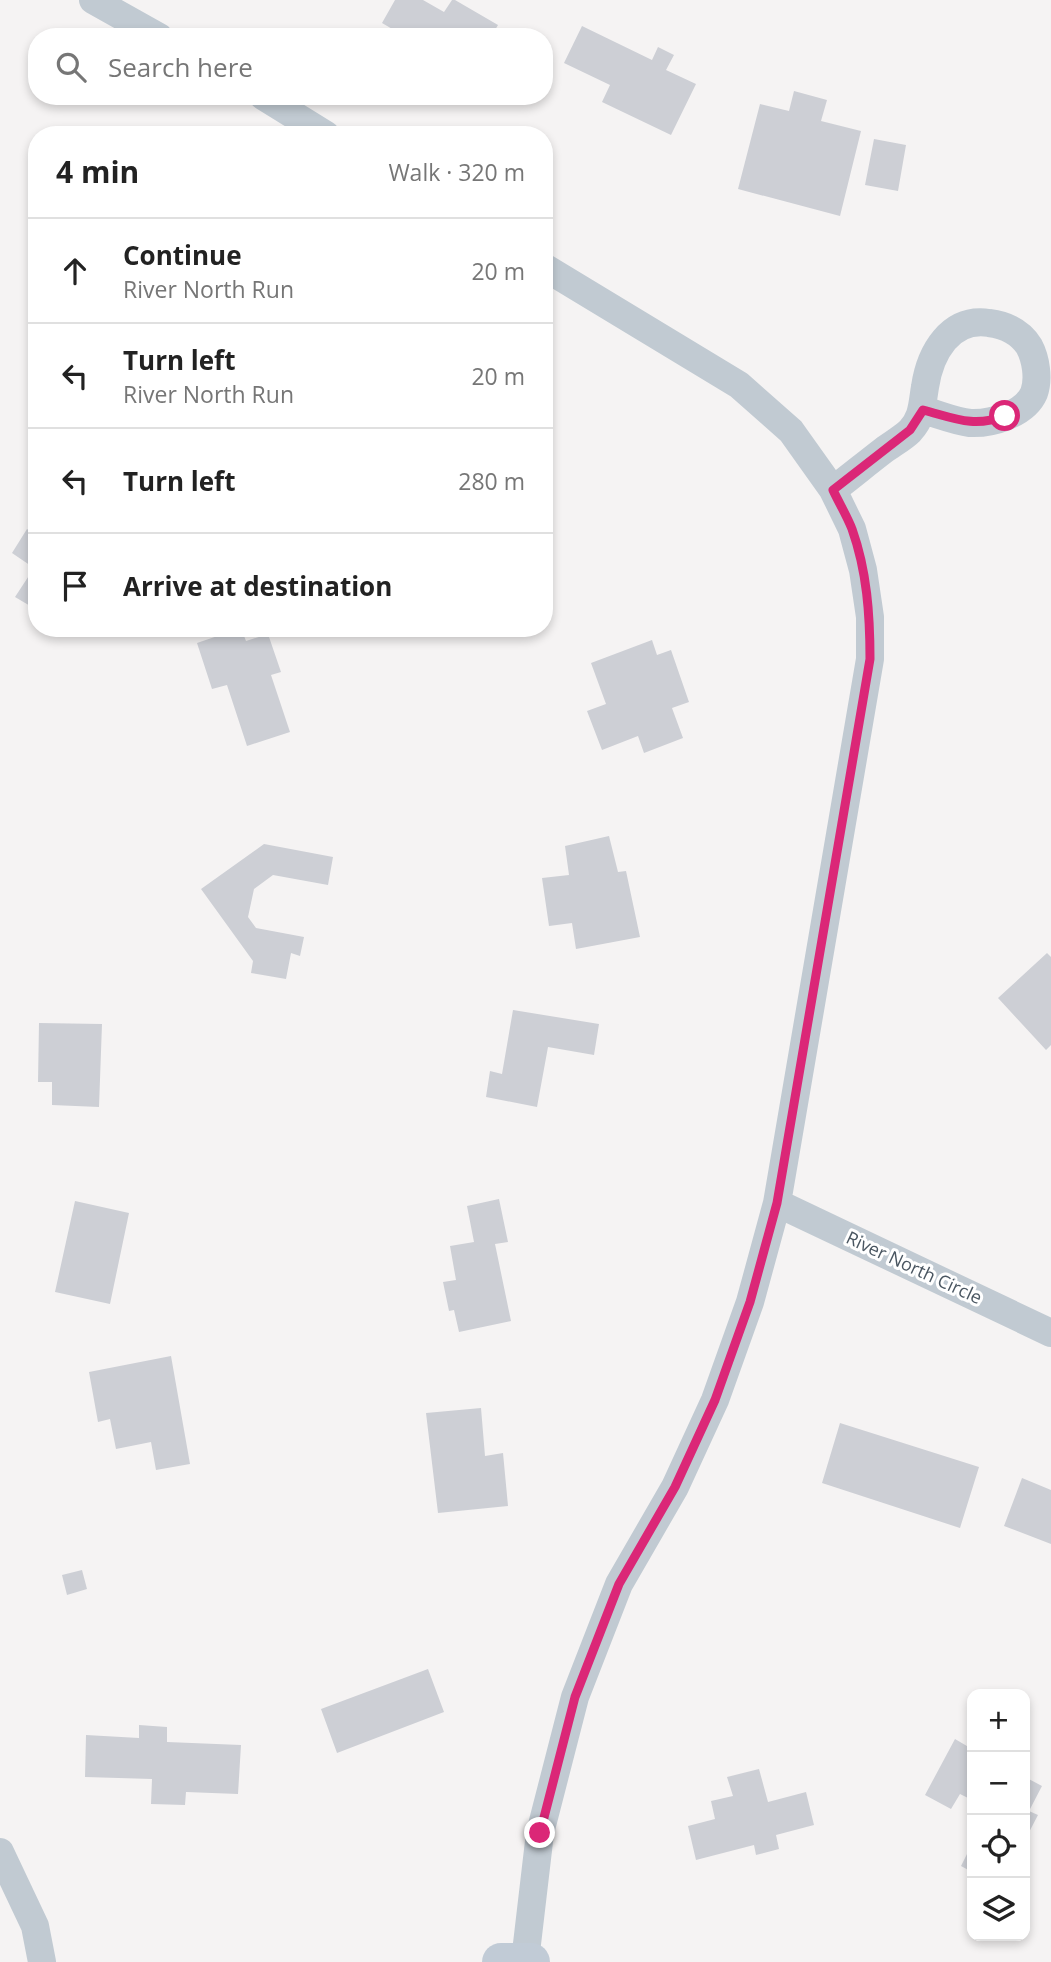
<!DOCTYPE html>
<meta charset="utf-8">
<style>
body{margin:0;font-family:"Open Sans",sans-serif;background:#f2f2f2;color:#222}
.controls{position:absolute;right:21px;bottom:21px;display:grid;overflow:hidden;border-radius:14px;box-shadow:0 4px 10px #0003}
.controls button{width:63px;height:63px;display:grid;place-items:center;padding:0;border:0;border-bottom:2px solid #e0e0e0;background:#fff;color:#222;font:35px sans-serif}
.stop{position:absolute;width:21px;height:21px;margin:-16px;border:5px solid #db2777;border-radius:50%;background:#fff}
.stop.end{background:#db2777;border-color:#fff;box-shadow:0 2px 7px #0008}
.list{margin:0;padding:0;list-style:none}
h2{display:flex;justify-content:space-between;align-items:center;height:91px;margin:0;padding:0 28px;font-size:30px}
h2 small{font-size:23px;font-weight:400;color:#767676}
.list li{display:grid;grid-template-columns:46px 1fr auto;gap:21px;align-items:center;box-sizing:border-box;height:105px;padding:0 28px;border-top:2px solid #e0e0e0}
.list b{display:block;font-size:26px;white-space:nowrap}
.list p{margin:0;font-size:23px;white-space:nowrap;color:#767676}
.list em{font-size:23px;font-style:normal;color:#767676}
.icon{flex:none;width:38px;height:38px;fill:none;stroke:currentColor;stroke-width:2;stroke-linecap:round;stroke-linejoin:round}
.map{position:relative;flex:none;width:1051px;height:1962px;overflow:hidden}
.search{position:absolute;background:#fff;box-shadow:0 4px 10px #0003;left:28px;top:28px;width:525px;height:77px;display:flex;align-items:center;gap:18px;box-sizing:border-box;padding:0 24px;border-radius:28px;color:#767676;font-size:26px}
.panel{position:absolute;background:#fff;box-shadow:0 4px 10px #0003;left:28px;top:126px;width:525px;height:511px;border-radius:28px}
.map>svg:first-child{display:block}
.building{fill:#cdcfd5}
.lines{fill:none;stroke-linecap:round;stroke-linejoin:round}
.street{stroke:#c1cad2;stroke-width:28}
.secondary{stroke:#c1cbd6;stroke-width:38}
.route{stroke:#db2777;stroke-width:9}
.labels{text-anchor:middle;stroke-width:6;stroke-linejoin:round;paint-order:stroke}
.street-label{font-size:18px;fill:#4a5661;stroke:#fff}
</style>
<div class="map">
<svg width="1051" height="1962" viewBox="0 0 1051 1962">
<rect width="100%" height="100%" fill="#f5f3f3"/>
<path class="building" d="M395,0h28l21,12 8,-12h3l43,25 -7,12h-85l-24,-14z
M582,26l70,34 6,-13 16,8 -8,15 30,14 -25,51 -69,-33 8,-17 -46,-22z
M794,91l33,9 -6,21 40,10 -21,85 -102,-27 22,-85 29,7z
M874,139l32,6 -8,46 -33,-6z
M27,529l10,6v75l-22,-13 19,-29 -22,-15z
M241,628l5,13 22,-7 13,38 -10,3 19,57 -43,14 -20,-61 -15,4 -15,-46z
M652,640l5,15 14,-5 18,52 -17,6 11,30 -39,15 -6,-17 -36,14 -15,-39 19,-7 -15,-41z
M609,836l9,36 8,-1 14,66 -64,12 -4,-26 -23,3 -7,-48 27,-3 -4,-29z
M264,844l69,13 -5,28 -55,-10 -19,14 -6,28 8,11 48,9 -4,19 -9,-3 -5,26 -35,-6 2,-12 -52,-72z
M1047,953l4,4v88l-5,5 -48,-52z
M513,1010l86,14 -5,31 -46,-8 -11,60 -51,-10 4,-26 12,3z
M39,1023l63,1 -3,83 -47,-2v-23h-14z
M499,1199l9,43 -13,2 16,77 -52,11 -5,-22 -5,1 -6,-29 13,-2 -6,-34 24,-4 -7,-36z
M75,1201l54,12 -19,91 -55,-12z
M171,1356l19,108 -34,6 -5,-28 -35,7 -6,-30 -12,3 -9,-50z
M481,1408l4,48 18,-3 5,53 -70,7 -12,-100z
M840,1423l139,44 -19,61 -138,-45z
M1022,1478l29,12v54l-47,-18z
M82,1570l5,19 -20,6 -5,-20z
M428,1669l16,43 -107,41 -16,-44z
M139,1725l28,2v15l74,3 -3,49 -52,-2 -1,13 -34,-1 1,-25 -67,-2 1,-42 53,3z
M955,1739l17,10v51l-12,-6 -9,15 -26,-14z
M759,1769l9,33 38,-10 8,33 -38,10 3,14 -23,6 -2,-10 -58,15 -8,-34 27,-7 -4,-18 22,-5 -6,-19z
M1025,1777l17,9 -13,25 9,4 -13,25z
M972,1844v28l-11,-6z"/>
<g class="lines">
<path class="street" d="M93,0l66,37
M263,96l63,39
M833,490c17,-13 34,-27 51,-40 8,-6 19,-12 26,-19 13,-14 12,-27 15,-44 5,-34 25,-70 64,-64 16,2 31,9 40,23 7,13 10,33 5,47 -9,21 -42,31 -64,30 -16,-2 -32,-9 -47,-13
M777,1203l274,130
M0,1852l35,74 7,36
M525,1961l15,-128 35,-136 44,-113 56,-97 40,-87 35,-98 27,-99 93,-544v-42l-7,-47 -11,-41 -19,-39 -42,-59 -52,-46 -195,-118"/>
<path class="secondary" d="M501,1962h30"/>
</g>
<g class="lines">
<path class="route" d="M540,1833l35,-136 44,-113 56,-97 40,-87 35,-98 27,-99 93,-544c0,-44 -3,-88 -18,-130 -5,-13 -13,-26 -19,-39l77,-60 13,-20c31,8 50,18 82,6"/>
</g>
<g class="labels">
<g class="street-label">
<text transform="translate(914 1268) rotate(25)" y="6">River North Circle</text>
</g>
</g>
</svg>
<div class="controls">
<button>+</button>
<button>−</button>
<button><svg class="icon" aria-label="locate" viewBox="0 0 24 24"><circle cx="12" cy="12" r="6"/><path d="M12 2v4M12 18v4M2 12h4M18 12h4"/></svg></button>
<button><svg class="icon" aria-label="layers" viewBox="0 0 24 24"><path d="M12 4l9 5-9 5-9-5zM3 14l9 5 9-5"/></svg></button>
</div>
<div class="stop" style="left:1005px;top:416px"></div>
<div class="stop end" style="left:540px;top:1833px"></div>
<div class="search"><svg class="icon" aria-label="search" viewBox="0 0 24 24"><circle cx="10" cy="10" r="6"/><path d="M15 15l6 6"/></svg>Search here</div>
<section class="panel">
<h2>4 min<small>Walk · 320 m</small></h2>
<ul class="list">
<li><svg class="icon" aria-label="ahead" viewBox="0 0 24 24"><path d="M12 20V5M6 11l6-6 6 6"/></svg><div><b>Continue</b><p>River North Run</p></div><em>20 m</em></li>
<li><svg class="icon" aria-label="left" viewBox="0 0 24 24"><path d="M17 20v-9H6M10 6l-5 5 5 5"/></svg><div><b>Turn left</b><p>River North Run</p></div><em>20 m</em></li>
<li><svg class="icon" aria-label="left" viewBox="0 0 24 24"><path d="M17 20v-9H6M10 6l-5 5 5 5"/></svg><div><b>Turn left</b></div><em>280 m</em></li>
<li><svg class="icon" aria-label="arrive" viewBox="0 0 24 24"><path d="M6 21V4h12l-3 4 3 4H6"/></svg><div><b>Arrive at destination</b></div></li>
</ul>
</section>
</div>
